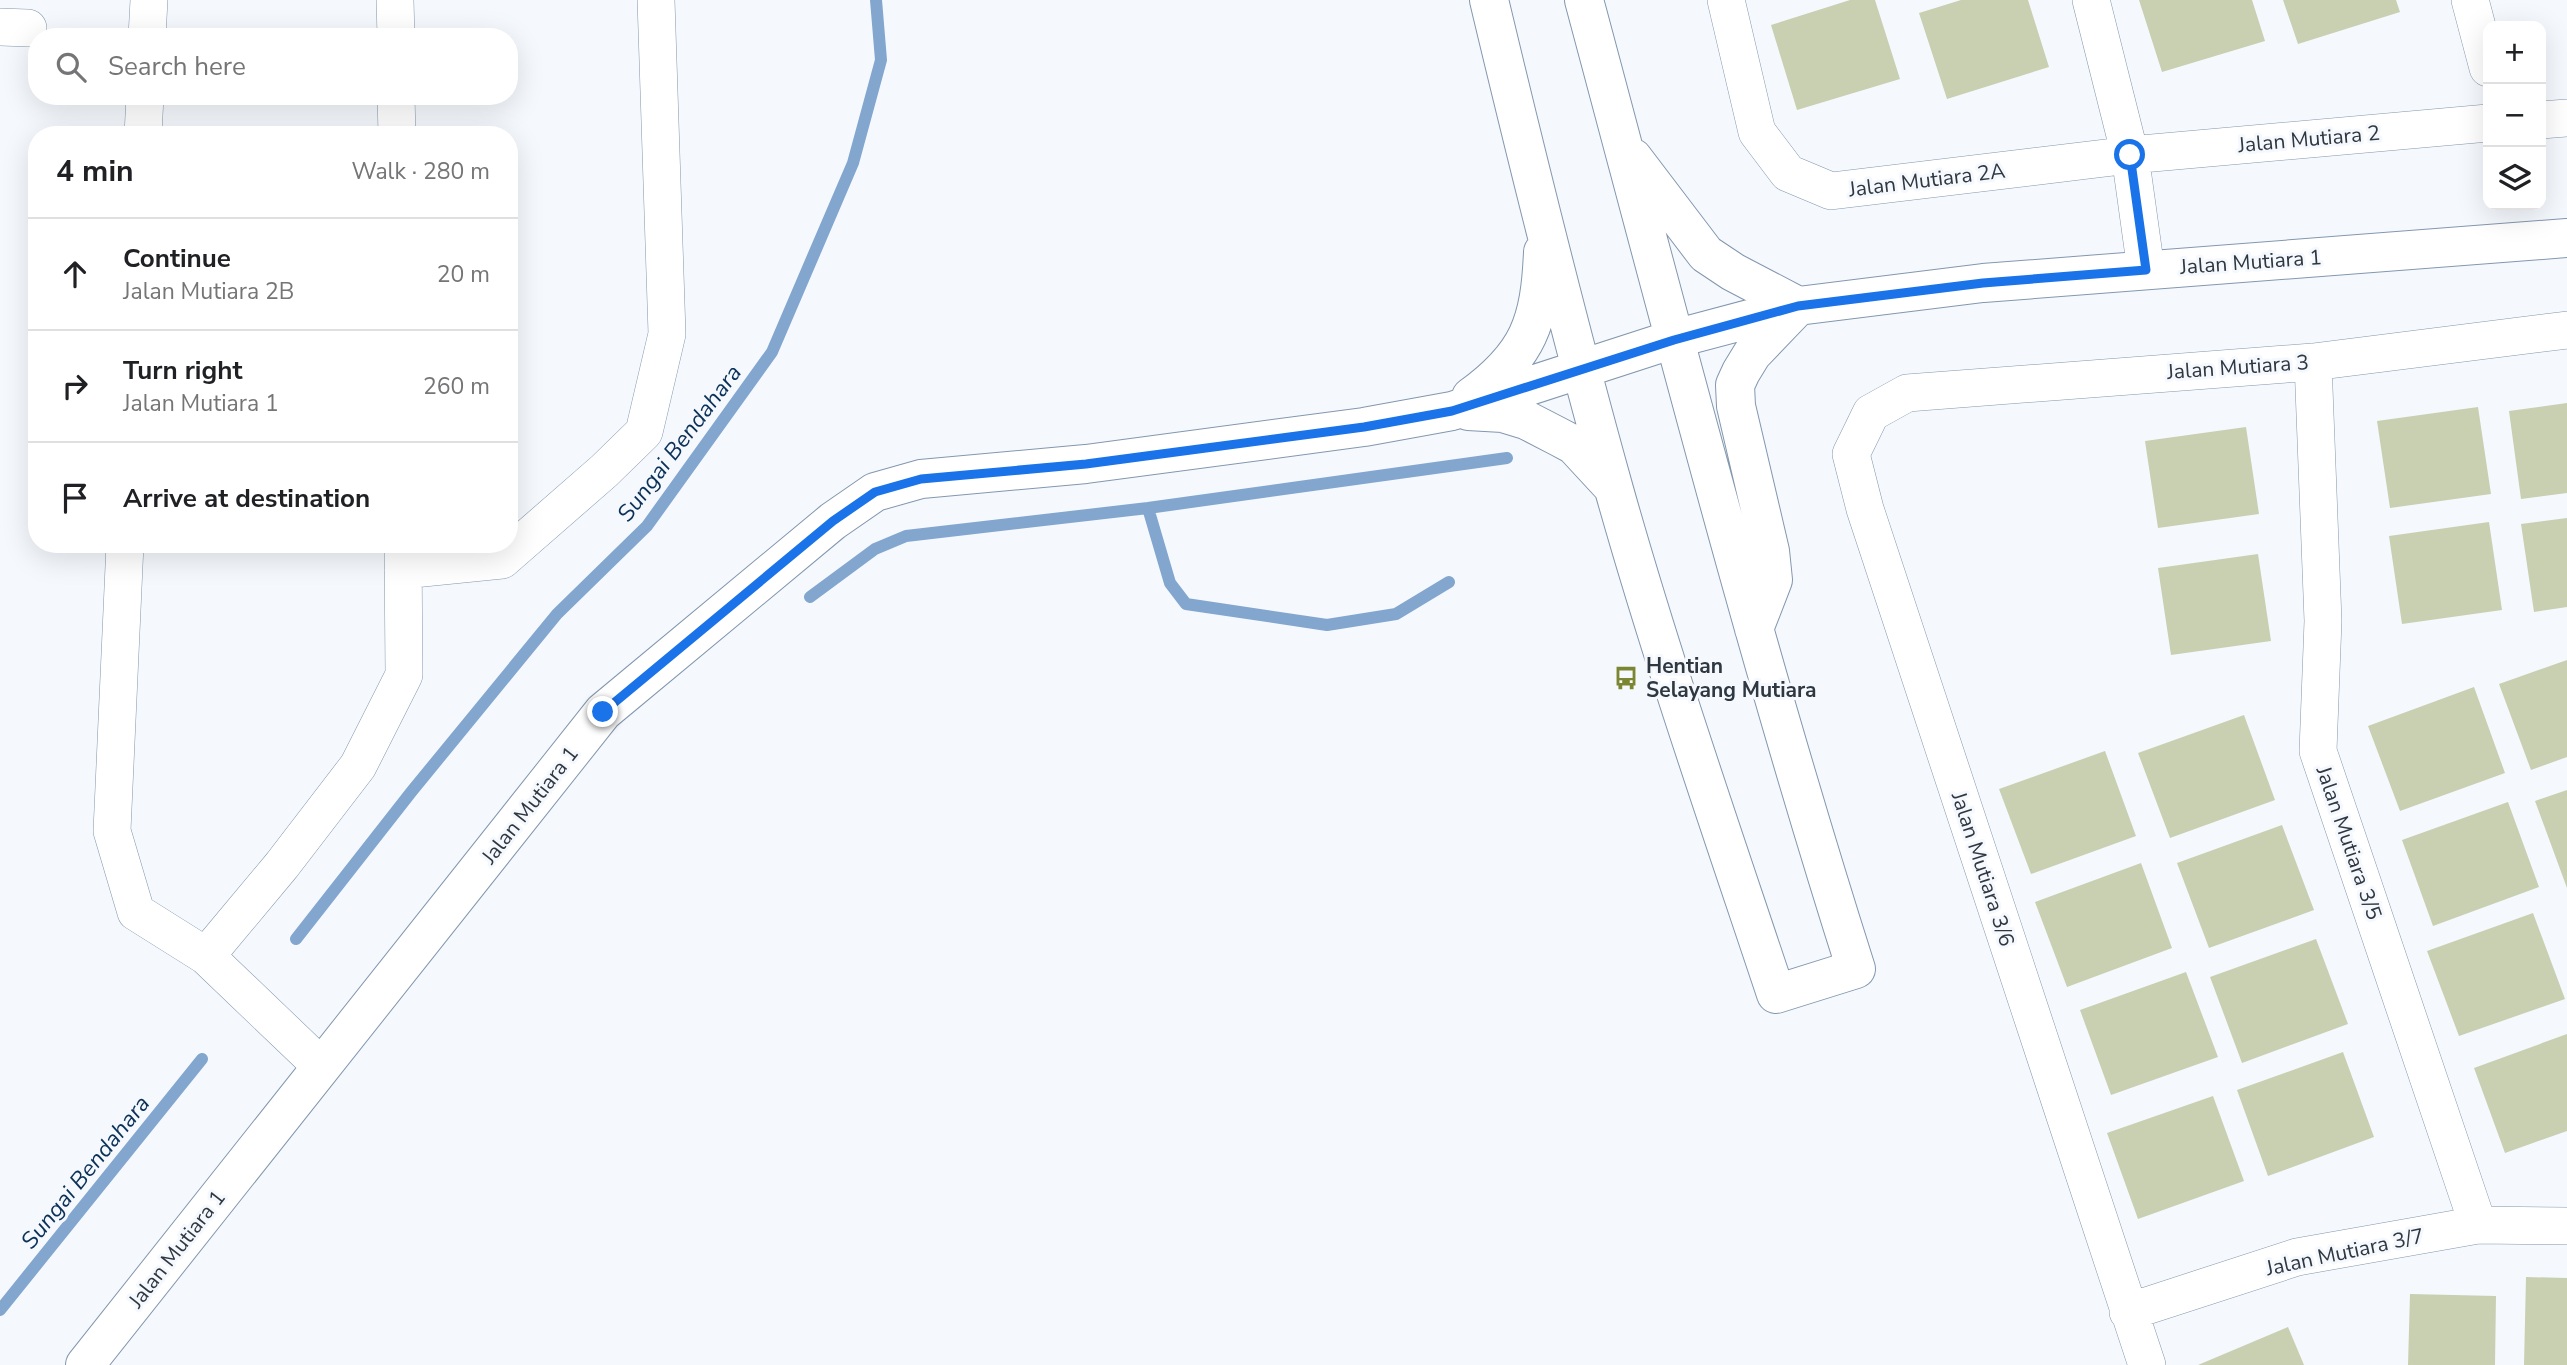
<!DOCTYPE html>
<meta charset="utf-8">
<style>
body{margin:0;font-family:"Nunito Sans",sans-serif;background:#f2f2f2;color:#202124}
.controls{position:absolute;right:21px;top:21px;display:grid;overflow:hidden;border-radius:14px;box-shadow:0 7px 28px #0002}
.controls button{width:63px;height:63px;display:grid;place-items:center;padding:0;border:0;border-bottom:2px solid #e0e0e0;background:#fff;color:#202124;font:35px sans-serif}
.stop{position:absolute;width:21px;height:21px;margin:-16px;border:5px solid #1a73e8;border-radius:50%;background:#fff}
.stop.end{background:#1a73e8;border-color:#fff;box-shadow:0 2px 7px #0008}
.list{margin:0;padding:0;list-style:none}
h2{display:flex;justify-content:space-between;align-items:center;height:91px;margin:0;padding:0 28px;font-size:30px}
h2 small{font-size:23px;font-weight:400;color:#757577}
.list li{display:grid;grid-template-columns:46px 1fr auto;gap:21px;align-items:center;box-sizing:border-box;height:112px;padding:0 28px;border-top:2px solid #e0e0e0}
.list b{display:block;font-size:26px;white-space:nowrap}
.list p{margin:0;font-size:23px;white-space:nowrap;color:#757577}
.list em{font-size:23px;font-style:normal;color:#757577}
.icon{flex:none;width:38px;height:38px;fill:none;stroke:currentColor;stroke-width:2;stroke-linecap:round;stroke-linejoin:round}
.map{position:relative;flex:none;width:2567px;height:1365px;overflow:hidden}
.search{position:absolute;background:#fff;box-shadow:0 7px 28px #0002;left:28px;top:28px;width:490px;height:77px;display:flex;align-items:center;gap:18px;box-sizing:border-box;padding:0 24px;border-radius:28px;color:#757577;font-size:26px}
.panel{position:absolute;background:#fff;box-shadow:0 7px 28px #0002;left:28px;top:126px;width:490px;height:427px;border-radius:28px}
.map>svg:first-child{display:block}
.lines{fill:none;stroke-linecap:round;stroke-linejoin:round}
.stream{stroke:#83a6cf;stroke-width:12}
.building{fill:#c9cfb1}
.minor-casing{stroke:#8397ae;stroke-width:38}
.tertiary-casing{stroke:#8397ae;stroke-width:40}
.minor{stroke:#fff;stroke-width:37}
.tertiary{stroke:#fff;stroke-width:38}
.route{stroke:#1a73e8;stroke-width:9}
.labels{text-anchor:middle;stroke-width:6;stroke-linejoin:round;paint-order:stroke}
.street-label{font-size:21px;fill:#2f3741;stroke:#f5f9fe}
.poi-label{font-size:21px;font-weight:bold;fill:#2f3741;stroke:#f5f9fe;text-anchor:start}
.water-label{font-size:23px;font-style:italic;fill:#0b3158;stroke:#f5f9fe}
</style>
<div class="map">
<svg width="2567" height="1365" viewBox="0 0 2567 1365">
<rect width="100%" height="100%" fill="#f5f9fe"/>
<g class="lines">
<path class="stream" d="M1148,508l22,75 16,21 141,21 69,-11 53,-32
M810,597l65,-48 31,-13 242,-28 359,-50
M296,939l116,-148 145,-177 90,-88 125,-174 81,-189 28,-103 -5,-60
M0,1310l202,-251"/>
</g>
<path class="building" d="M1850,0h25l25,79 -103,31 -26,-85z
M1961,0h67l21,67 -102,32 -28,-86z
M2139,0h113l13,41 -103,31z
M2283,0h113l4,12 -102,32z
M2567,403v90l-46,6 -12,-88z
M2478,407l13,87 -101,14 -13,-87z
M2246,427l13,87 -101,14 -13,-87z
M2567,518v89l-33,5 -13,-88z
M2489,522l13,88 -100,14 -13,-88z
M2258,554l13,87 -100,14 -13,-87z
M2567,660v97l-36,13 -32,-86z
M2474,687l31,86 -105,38 -32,-85z
M2244,715l31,85 -105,38 -32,-85z
M2105,751l31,85 -105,38 -32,-85z
M2567,790v98l-32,-87z
M2508,802l31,85 -106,39 -31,-86z
M2282,825l32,85 -105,38 -32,-85z
M2141,863l31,85 -105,39 -32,-85z
M2533,913l32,86 -106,37 -32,-85z
M2316,939l32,85 -106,39 -32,-86z
M2186,972l32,85 -107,38 -31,-85z
M2567,1034v97l-62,22 -31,-85z
M2343,1052l31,85 -106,39 -31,-86z
M2213,1096l31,85 -106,38 -31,-86z
M2526,1277l41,1v87h-43z
M2410,1294l86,2 -1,69h-87z
M2288,1327l16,38h-106z"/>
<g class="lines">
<g class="minor-casing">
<path id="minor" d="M395,0l1,37
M1726,0l31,132 31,41 43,18 299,-36 358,-32
M2091,0l39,155 16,115
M2470,0l18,68
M0,27l28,1
M147,37l2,-37
M396,96l1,39
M2541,120l26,-2
M143,135l2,-39
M2313,362l10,259 -5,130 160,474
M125,544l-13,287 24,81 70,44
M403,570l99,-10 102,-89 40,-39 23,-98 -11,-334
M321,1066l-115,-110 76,-91 76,-99 46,-91 -1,-127
M2128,1312l169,-55 181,-32 89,1
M2147,1365l-282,-856 -14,-55 20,-41 36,-20 406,-31 254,-32"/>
</g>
<g class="tertiary-casing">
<path id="tertiary" d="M1489,0c39,163 79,325 124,486 48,171 107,340 163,508l80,-25c-102,-320 -185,-645 -272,-969
M1633,158l73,96 27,18 65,34
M1471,397c58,-42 69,-75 72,-145
M1468,411l35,2 23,7 33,17 15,8 37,40
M1754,629l19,-49 -3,-29 -34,-145 -1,-21 6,-13 11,-18 46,-48
M85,1365l518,-653 230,-191 42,-29 46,-13 165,-15 278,-37 88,-16 222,-72 124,-33 185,-23 584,-45"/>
</g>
<use href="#minor" class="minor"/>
<use href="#tertiary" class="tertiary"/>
</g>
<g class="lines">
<path class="route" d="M603,712l230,-191 42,-29 46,-13 165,-15 278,-37 88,-16 222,-71 124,-34 185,-23 163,-13 -16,-115"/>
</g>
<defs>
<g id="bus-bare" transform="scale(1.89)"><path d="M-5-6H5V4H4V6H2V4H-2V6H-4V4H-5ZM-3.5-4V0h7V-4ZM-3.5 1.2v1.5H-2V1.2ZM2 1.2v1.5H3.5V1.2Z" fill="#7c8632" stroke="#f5f9fe" stroke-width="2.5" paint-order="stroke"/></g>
</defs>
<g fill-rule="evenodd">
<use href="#bus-bare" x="1626" y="678"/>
</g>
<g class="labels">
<g class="street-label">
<text transform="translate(2309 139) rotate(-5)" y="7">Jalan Mutiara 2</text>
<text transform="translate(1927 180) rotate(-7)" y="7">Jalan Mutiara 2A</text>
<text transform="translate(2251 262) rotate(-4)" y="7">Jalan Mutiara 1</text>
<text transform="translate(2238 367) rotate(-4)" y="7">Jalan Mutiara 3</text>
<text transform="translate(530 805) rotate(-52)" y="7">Jalan Mutiara 1</text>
<text transform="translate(2349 843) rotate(71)" y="7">Jalan Mutiara 3/5</text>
<text transform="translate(1983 869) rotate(72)" y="7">Jalan Mutiara 3/6</text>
<text transform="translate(177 1249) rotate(-52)" y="7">Jalan Mutiara 1</text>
<text transform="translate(2345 1252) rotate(-12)" y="7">Jalan Mutiara 3/7</text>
</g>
<g class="poi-label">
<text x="1646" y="673">Hentian<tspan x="1646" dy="24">Selayang Mutiara</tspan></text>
</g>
<g class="water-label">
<text transform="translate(679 443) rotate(-53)" y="8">Sungai Bendahara</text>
<text transform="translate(85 1172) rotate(-51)" y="8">Sungai Bendahara</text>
</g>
</g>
</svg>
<div class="controls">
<button>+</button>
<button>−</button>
<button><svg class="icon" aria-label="layers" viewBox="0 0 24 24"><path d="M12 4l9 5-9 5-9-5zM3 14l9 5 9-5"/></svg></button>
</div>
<div class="stop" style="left:2130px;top:155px"></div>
<div class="stop end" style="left:603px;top:712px"></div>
<div class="search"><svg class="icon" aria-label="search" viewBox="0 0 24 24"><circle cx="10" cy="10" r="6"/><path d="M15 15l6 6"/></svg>Search here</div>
<section class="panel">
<h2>4 min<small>Walk · 280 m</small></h2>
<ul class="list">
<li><svg class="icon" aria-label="ahead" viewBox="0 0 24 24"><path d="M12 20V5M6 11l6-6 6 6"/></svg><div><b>Continue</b><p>Jalan Mutiara 2B</p></div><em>20 m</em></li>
<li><svg class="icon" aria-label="right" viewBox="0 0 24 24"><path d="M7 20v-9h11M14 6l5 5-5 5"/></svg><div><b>Turn right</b><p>Jalan Mutiara 1</p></div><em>260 m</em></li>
<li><svg class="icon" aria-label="arrive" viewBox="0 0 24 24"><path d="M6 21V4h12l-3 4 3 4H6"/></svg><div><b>Arrive at destination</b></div></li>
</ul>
</section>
</div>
